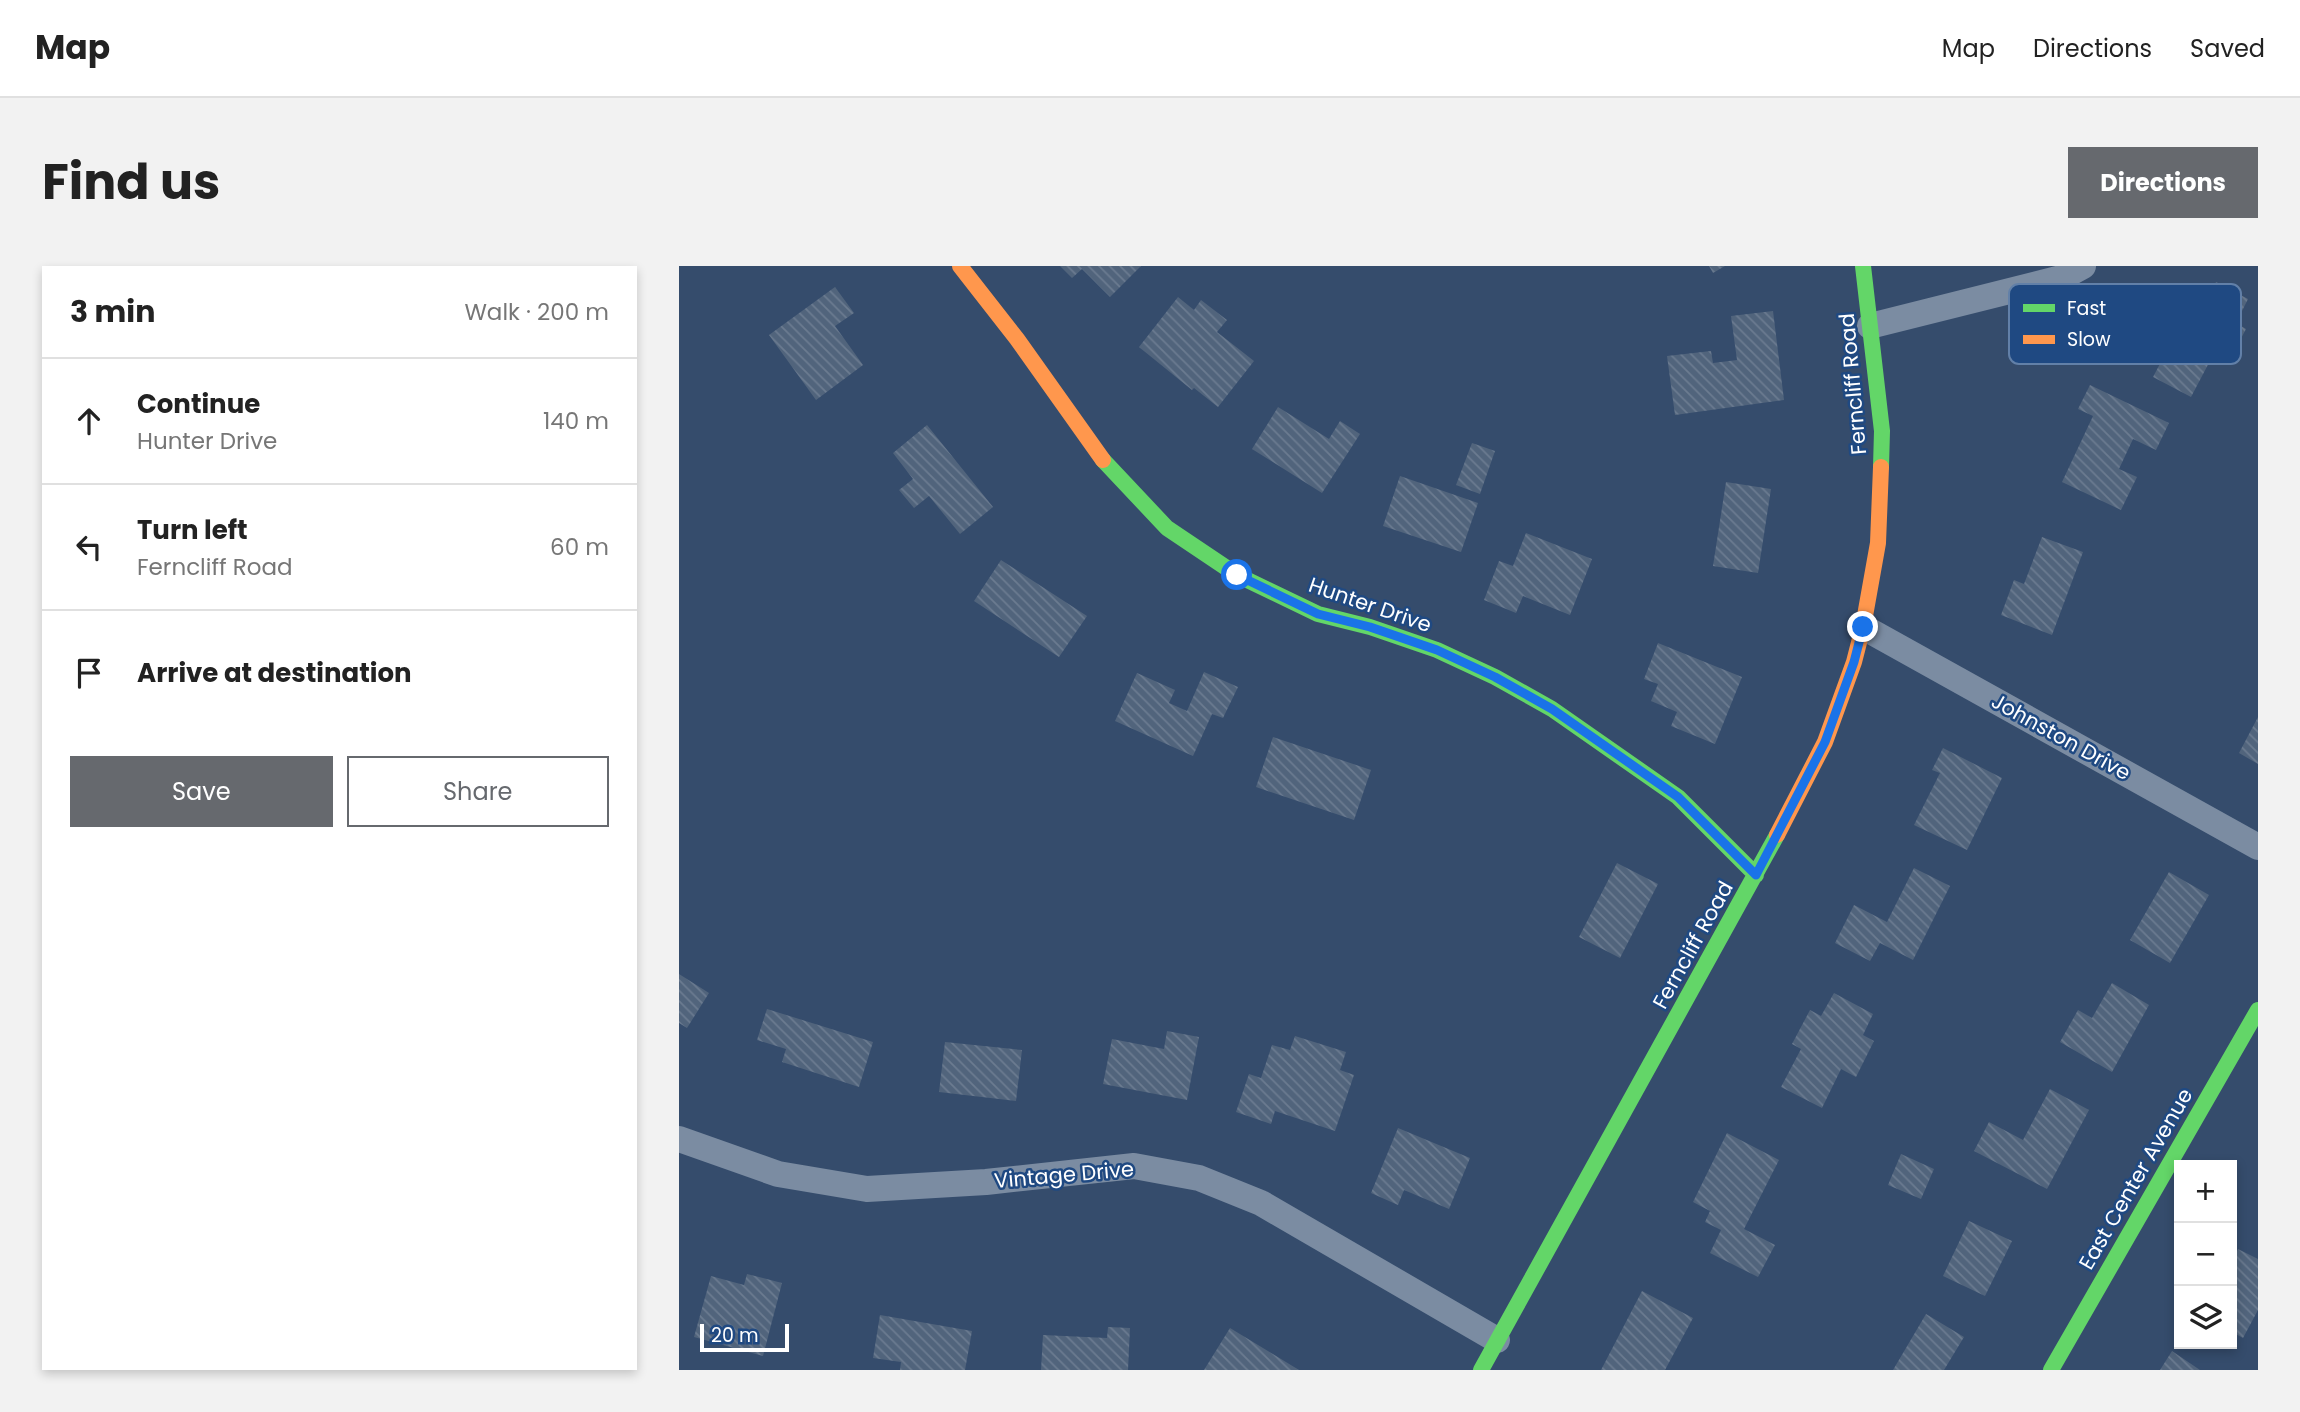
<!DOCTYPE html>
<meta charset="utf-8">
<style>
body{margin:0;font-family:Poppins,sans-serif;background:#f2f2f2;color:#222}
.controls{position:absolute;right:21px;bottom:21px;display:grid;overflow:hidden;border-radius:0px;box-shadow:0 4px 10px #0003}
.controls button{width:63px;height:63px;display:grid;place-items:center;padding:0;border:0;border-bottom:2px solid #e0e0e0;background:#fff;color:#222;font:35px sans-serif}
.scale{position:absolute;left:21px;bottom:18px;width:89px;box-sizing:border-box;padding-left:7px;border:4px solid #fff;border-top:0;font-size:19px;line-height:24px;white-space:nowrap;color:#fff;-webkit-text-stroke:5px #1f4982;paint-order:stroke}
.stop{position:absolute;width:21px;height:21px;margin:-16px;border:5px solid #1a73e8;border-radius:50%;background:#fff}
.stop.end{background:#1a73e8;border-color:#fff;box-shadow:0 2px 7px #0008}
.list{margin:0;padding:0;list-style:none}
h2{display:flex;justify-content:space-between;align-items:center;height:91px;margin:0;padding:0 28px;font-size:30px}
h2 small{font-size:23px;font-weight:400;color:#767676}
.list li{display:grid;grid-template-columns:46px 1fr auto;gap:21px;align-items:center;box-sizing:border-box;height:126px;padding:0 28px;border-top:2px solid #e0e0e0}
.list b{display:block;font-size:26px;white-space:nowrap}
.list p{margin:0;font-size:23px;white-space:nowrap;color:#767676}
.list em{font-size:23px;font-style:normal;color:#767676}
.actions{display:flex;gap:14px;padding:21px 28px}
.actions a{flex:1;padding:16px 0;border:2px solid #66696e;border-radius:0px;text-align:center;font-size:24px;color:#66696e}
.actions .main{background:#66696e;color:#fff}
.icon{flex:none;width:38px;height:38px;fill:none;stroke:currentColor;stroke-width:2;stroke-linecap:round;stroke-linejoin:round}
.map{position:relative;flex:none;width:1579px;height:1104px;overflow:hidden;border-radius:0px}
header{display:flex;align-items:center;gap:42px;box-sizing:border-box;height:98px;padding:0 35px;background:#fff;border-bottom:2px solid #e0e0e0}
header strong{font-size:33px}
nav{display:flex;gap:38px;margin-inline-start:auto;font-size:24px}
.intro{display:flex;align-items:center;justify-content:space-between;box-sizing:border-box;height:168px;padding:0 42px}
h1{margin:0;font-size:49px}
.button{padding:18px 32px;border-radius:0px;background:#66696e;color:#fff;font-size:24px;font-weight:700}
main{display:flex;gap:42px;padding:0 42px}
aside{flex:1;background:#fff;border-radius:0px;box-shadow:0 4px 10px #0003}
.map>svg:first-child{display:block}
.building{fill:url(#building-back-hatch)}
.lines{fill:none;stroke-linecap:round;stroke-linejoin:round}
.street{stroke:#7b8ca2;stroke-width:26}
.fast{stroke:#63d668;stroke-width:16}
.slow{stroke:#ff974d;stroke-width:16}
.route{stroke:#1a73e8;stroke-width:9}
.labels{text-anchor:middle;stroke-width:5;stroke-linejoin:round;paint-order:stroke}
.street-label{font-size:21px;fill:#fff;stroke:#1f4982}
.key{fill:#1f4982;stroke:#6280a8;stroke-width:2}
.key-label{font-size:19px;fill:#fff}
</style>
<header>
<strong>Map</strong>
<nav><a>Map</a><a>Directions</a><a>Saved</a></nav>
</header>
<div class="intro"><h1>Find us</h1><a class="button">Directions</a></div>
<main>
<aside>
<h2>3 min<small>Walk · 200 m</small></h2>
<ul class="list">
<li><svg class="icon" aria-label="ahead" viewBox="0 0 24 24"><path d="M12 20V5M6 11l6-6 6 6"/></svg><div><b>Continue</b><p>Hunter Drive</p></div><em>140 m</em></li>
<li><svg class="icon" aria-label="left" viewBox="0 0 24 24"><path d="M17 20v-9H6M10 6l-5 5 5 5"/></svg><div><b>Turn left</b><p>Ferncliff Road</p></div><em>60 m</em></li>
<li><svg class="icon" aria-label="arrive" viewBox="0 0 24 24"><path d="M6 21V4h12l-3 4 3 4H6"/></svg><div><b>Arrive at destination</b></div></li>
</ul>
<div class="actions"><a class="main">Save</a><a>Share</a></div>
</aside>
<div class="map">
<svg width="1579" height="1104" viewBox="0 0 1579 1104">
<defs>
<pattern id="building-back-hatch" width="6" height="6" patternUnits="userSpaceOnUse" patternTransform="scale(1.75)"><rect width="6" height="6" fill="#51647c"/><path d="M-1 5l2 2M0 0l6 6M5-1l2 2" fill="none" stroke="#6b7b90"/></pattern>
</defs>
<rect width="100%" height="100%" fill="#354c6c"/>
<path class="building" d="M381,0h81l-31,31 -28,-28 -10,9z
M1030,0h16l-12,7z
M1537,16l32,17 -12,24 10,6 -9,17 -15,-8 -31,59 -38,-20 36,-68 10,6z
M156,21l19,26 -19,13 28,39 -47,35 -47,-65z
M499,31l16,13 7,-10 26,20 -10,12 37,29 -36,46 -24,-19 -2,2 -53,-43z
M1094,45l11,89 -109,15 -8,-59 44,-5 2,12 24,-3 -6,-44z
M1411,119l79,38 -13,27 -23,-11 -14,30 18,8 -16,33 -59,-28 31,-66 -15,-7z
M599,141l51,32 11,-18 20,13 -38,59 -70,-44z
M248,159l66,82 -33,27 -31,-38 -15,12 -15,-18 14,-11 -20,-26z
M793,177l23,8 -15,43 -24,-9z
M721,210l78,27 -17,49 -78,-26z
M1047,216l45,7 -13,84 -45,-7z
M847,267l66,26 -22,56 -47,-19 -7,17 -32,-13 15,-39 14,5z
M1363,271l41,15 -31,83 -51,-20 13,-35 10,4z
M322,294l86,56 -28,41 -85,-56z
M979,377l84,34 -27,67 -44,-18 6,-14 -26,-11 7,-17 -14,-5z
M525,406l34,15 -15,31 -11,-4 -19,42 -78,-35 22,-48 38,17 -6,13 18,8z
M1579,451v47l-19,-11z
M594,471l98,33 -17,50 -98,-33z
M1264,482l59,30 -35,72 -53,-25 26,-52 -8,-3z
M938,597l41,21 -38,74 -41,-21z
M1235,602l36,18 -37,74 -33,-17 -10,18 -35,-18 19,-38 33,17z
M1490,606l40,23 -39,68 -40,-23z
M0,708l30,19 -22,35 -8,-5z
M1433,717l37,22 -37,67 -52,-30 18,-32 14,8z
M1155,727l39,21 -10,21 11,6 -18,36 -15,-8 -19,39 -41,-21 20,-38 -9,-5 18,-34 11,6z
M88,743l106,33 -14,45 -77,-25 4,-13 -29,-9z
M488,765l32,6 -12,63 -84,-16 9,-45 52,10z
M616,770l51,16 -6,18 14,5 -19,56 -60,-20 -4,13 -35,-12 13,-38 12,4 11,-33 18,5z
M266,776l77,8 -6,51 -77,-9z
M1371,823l39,21 -42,79 -73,-38 15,-29 34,18z
M719,862l72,30 -21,51 -45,-19 -6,15 -27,-12z
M1048,867l52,27 -35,69 31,16 -17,32 -48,-24 11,-23 -16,-8 5,-11 -17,-9z
M1222,888l33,15 -13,30 -33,-14z
M1290,955l43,20 -27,55 -42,-20z
M1559,983l20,10v51l-15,28 -11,-6v-70z
M68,1008l35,9 -19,73 -69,-19 17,-61 33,9z
M963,1025l51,27 -28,52h-64z
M1247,1048l38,23 -20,33h-51z
M201,1049l92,16 -7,39h-65l1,-8 -28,-4z
M429,1061l22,1 -2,42h-87l2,-35 64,3z
M551,1062l69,42h-95z
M1493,1085l28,19h-40z"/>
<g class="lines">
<path class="street" d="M1191,60l191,-48 22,-12
M1184,361l395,220
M0,873l99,35 89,15 119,-7 148,-16 65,12 62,25 236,137"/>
<path class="fast" d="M1184,0l19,165 -1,36
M424,194l64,68 70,47 81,39 52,13 67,23 58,27 57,32 126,88 78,78
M802,1104l296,-535
M1372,1104l207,-360"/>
<path class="slow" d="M281,0l57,73 86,121
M1098,569l48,-93 29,-80 9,-35 15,-84 3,-76"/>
</g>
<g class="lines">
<path class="route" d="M558,309l81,39 52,13 67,23 58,27 57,32 126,88 78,78 69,-133 29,-80 9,-35"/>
</g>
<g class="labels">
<g class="street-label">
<text transform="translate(1174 118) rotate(-95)" y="7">Ferncliff Road</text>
<text transform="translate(691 339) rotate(19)" y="7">Hunter Drive</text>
<text transform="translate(1382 471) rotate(29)" y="7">Johnston Drive</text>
<text transform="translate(1014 679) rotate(-61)" y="7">Ferncliff Road</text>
<text transform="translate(385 909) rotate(-5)" y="7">Vintage Drive</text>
<text transform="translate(1457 913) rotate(-60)" y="7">East Center Avenue</text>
</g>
</g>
<rect x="1330" y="18" width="232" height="80" rx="10" class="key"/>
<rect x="1344" y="38" width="32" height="8" fill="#63d668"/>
<rect x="1344" y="69" width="32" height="9" fill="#ff974d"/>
<g class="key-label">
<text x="1388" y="49">Fast</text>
<text x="1388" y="80">Slow</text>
</g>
</svg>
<div class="controls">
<button>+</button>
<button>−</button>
<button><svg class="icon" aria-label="layers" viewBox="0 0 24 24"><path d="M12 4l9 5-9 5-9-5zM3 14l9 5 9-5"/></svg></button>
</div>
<div class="scale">20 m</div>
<div class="stop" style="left:558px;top:309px"></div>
<div class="stop end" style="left:1184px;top:361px"></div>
</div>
</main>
